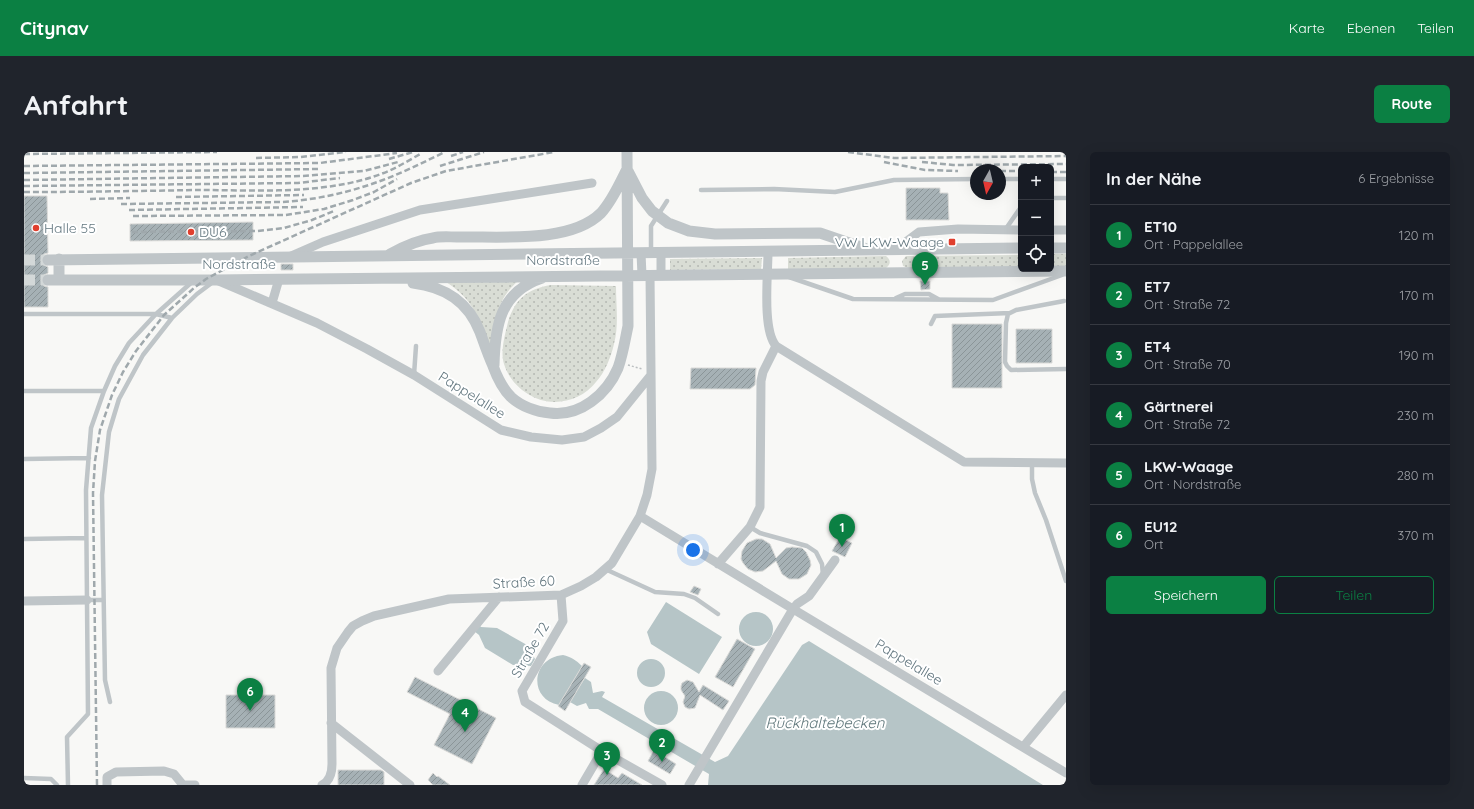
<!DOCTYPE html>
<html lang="de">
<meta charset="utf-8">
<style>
body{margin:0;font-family:Quicksand,sans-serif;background:#20242c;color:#f1f3f6}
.controls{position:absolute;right:12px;top:12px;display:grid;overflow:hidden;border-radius:6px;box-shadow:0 4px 16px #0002}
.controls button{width:36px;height:36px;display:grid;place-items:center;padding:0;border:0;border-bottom:1px solid #363941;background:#171b24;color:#f1f3f6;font:20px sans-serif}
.compass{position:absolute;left:946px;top:12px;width:36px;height:36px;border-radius:50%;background:#171b24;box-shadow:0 4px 16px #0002;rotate:188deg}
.you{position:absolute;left:669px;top:398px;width:14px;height:14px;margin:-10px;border:3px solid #fff;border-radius:50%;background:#1a73e8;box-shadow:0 0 0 6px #1a73e833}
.badge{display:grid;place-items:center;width:26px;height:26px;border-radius:50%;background:#0b8043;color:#fff;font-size:13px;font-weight:700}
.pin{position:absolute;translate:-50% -33px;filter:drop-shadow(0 1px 2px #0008)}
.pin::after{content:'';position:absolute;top:21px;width:14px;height:12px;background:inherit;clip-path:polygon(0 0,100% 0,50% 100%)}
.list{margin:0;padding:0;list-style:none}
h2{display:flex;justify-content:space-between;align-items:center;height:52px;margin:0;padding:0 16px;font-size:17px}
h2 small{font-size:13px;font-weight:400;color:#9ea1a6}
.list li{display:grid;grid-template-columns:26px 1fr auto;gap:12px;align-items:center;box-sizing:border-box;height:60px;padding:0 16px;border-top:1px solid #363941}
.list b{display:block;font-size:15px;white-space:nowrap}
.list p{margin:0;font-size:13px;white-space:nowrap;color:#9ea1a6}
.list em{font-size:13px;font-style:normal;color:#9ea1a6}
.actions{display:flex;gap:8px;padding:12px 16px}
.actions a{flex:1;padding:9px 0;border:1px solid #0b8043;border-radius:6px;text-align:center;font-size:14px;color:#0b8043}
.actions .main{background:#0b8043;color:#fff}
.icon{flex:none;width:22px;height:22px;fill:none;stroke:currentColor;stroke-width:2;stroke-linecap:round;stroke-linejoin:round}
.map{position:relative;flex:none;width:1042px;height:633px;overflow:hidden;border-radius:6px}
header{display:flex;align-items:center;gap:24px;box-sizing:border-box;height:56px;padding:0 20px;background:#0b8043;color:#fff}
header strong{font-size:19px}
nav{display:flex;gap:22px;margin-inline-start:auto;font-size:14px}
.intro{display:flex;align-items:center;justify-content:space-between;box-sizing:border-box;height:96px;padding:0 24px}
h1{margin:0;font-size:28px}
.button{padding:10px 18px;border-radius:6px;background:#0b8043;color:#fff;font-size:14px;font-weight:700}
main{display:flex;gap:24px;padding:0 24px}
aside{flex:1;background:#171b24;border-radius:6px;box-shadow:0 4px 16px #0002}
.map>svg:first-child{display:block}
.grass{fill:url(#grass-dots)}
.water{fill:#b6c5c7}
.building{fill:url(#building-hatch);stroke:#dadad8}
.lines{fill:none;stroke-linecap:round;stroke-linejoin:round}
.tertiary-tunnel{stroke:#d3d8d8;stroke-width:11;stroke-dasharray:11 5.5;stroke-linecap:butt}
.path{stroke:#babec0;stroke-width:1.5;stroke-dasharray:2 2;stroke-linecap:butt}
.service{stroke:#bfc5c8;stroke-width:4.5}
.minor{stroke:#bfc5c8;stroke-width:9}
.tertiary{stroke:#bfc5c8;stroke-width:11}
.rail{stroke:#9fa8ac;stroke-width:2.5;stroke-dasharray:6 3;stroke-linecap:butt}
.poi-dot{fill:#e03f2e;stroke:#fff;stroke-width:1.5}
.labels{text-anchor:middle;stroke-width:4;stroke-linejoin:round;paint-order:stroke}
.poi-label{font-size:14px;fill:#647880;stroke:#fff;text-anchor:start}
.street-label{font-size:14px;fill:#647880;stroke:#fff}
.water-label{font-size:15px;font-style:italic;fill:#5f777b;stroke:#fff}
</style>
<header>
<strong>Citynav</strong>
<nav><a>Karte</a><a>Ebenen</a><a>Teilen</a></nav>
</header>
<div class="intro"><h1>Anfahrt</h1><a class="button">Route</a></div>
<main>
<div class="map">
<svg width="1042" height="633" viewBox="0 0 1042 633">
<defs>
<pattern id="grass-dots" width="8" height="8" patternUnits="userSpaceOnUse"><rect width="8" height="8" fill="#d9ddd5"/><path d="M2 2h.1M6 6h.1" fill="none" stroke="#b4b8b2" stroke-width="1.8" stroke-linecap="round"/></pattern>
<pattern id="building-hatch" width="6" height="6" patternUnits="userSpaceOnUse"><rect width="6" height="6" fill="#a6b1b5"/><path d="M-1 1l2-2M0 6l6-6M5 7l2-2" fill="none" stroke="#8b9598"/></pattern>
</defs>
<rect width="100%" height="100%" fill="#f8f8f6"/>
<path class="grass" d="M1027,102h15v12l-15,1z
M997,103v12l-113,1 -5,-2 -1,-5 4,-5z
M862,104c5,4 5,8 0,12l-98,1v-11z
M738,106l-1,11 -91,1v-11z
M420,129l73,1c-21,18 -22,41 -27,66 -10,-29 -18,-51 -46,-67z
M527,133l65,1c0,19 3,39 -2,58 -3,13 -9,28 -18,38 -16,21 -47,26 -68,12 -11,-7 -20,-17 -24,-30 -4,-13 1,-29 4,-42 7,-23 19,-33 43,-37z"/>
<path class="water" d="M642,450l56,35 -23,37 -48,-30 -4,-12z
M715 477a17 17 0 1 1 34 0a17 17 0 1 1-34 0Z
M455,473l2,2 16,1 30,17 8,14 -4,7 -18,-1 -28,-17 -6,-13 -5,-4z
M785,489l234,144h-335l1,-11 -111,-65h-9l-3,-6 -9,3 -7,-4 15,-24 6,4 2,11 9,-2 3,1 -3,5 113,65 13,-6 74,-111z
M539,503c8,2 13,5 19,11l-23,39c-31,-6 -28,-47 4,-50z
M613 521a14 14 0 1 1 28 0a14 14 0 1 1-28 0Z
M620 556a17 17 0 1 1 34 0a17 17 0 1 1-34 0Z"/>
<path class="building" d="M882,36h34v5h8l1,27h-43z
M0,44h23l1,57 -4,1 -3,6 1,4 6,3v6l-6,3 -1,4 3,6 4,1v20h-24z
M229,70v18l-123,1v-17z
M257,112h12v6h-12z
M896,129h10v8l-9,1z
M928,172h50v64h-50z
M992,177h36v34h-36z
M667,216h65l-1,17 -5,4h-60z
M816,385l12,6 -7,14 -13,-6z
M732,387h6l8,5 6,14 10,-10 6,-1 10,1 4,4 4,8 1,5 -4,9 -8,5h-10l-7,-5 -6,-13 -13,10 -8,1 -7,-3 -5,-6 -2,-4 1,-8 5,-8z
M670,434l7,3 -3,6 -8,-3z
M713,487l18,10 -22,38 -18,-10z
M560,511l7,4 -26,44 -7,-5z
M391,525l81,41 -24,46 -38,-19 16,-31 -43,-22z
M663,528l6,2 6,10 4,-7 26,16 -6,9 -23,-15 -5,13 -6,1 -4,-2 -2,-5 2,-6 -4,-6v-4l1,-3z
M202,543h49v33h-49z
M630,598l22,14 -6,10 -22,-13z
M580,617l14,9 4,-5 20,12h-48z
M314,618h43l3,2v13h-46z
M409,621l4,4 1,-1 12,9h-17l-5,-5z"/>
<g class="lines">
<path class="tertiary-tunnel" d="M0,108h24
M0,128h24"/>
<path class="path" d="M604,213l14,4"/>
<path class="service" d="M976,27h21
M1027,27h15
M677,38l73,-1 61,3 59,-12 82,-1
M1027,46h15
M981,78l16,-23
M627,99v-25l16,-25
M765,125l64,22 140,1 69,-25
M872,146l9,-4h24l9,5
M1040,149l-48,9 -8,4 -2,9 -1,39 2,4 4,4 55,-1
M0,162h132l16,4
M907,172l4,-8 75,-3
M390,223l2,-29
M0,239h80
M0,307l65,-1
M1008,311v16l3,14 11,27 20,61
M726,375l10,6 47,13 9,6 6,12 1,11
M0,387l62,-1
M581,417l50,23 29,2 11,4 23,16
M63,448h16
M86,550l-5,-22 -3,-185 7,-63 10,-33 24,-44 29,-37 25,-24 16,-12
M0,626l27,1 6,6
M44,633l-1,-48 21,-23 -2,-224 5,-62 13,-37 11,-25 14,-23 27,-29 36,-32"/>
<path class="minor" d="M1027,78h15
M871,98l24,-18 39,-3 63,1
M744,100c0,22 -6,78 8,94l188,116 102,1
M617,101l1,22
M267,104l32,-14 97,-32 172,-27
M637,123v-22
M195,129l98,42 50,26 47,26 87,55 30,7 31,3 22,-3 17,-9 16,-11 34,-42
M248,151l7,-24
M616,364l153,93 -104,176
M811,408l-26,36 -12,8 -4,5 273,164
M694,412l32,-37 10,-20 1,-126 2,-9 13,-26
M537,443l2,26 -41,70 3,11 77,49 60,34
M0,449l63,-1
M414,519l61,-74
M307,571l79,62
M999,595l43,-52
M83,633v-8l9,-5 48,-1 10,3 9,11h12
M298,633c8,-4 10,-12 10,-21l-1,-96 6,-20 11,-16 5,-6 9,-5 12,-5 75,-17 112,-4 20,-9 15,-9 16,-14 28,-47 7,-21 5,-26 -2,-194
M558,633l20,-34"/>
<path class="tertiary" d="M604,19l14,27 10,13 16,12 21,8 26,3 105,-1 44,15
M1027,96h15
M366,102c13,-7 28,-14 43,-16 7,-2 16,-1 24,-1 41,-1 113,7 144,-24 11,-12 18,-28 25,-42
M35,107v20
M24,108l973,-12
M24,128h168l850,-9
M389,131c32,4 55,18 67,49 4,11 8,23 13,34 4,11 9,22 18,31 10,9 25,15 39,16 30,4 57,-19 68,-45 5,-14 7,-28 10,-42l-1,-174
M470,213c1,-39 6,-73 48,-87"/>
<path class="rail" d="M824,0l46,6 172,-2
M0,2l193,-2
M427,4l12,-4
M232,6l44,-1 46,-5
M365,7l24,-7
M860,10l41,8 33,1
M898,10l31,3 113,-1
M0,14l296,-3 77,-10
M416,14l44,-14
M976,19h21
M1027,20h15
M0,21l296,-4
M0,28l279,-4 61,-5 34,-9
M0,34l274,-3 42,-5
M0,40c57,0 115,-1 172,-2 64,0 138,6 197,-21 10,-5 20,-11 29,-16
M152,45l128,-2
M66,47l40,-1
M97,52l161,-2c34,-2 69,-10 101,-22 21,-8 41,-18 62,-28
M105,58l174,-3
M109,64l153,-1 38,-6 29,-9 21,-8 23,-13
M108,80l125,-1 27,-3 28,-8 22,-9
M73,633l-4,-292 2,-32 5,-31 12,-35 11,-23 13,-21 28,-36 30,-27 12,-9 43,-23 162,-73 35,-12 108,-19"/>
</g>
<g class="poi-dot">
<circle cx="12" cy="76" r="4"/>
<circle cx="167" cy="80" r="4"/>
<rect x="924" y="86" width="8" height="8" rx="2"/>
</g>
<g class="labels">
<g class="poi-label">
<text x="20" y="81">Halle 55</text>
<text x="175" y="85">DU6</text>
<text x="920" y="95" text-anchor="end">VW LKW-Waage</text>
</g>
<g class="street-label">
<text x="539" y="113">Nordstraße</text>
<text x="215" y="117">Nordstraße</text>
<text transform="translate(448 243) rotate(32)" y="5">Pappelallee</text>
<text transform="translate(500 430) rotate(-3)" y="5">Straße 60</text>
<text transform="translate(506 498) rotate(-60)" y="5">Straße 72</text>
<text transform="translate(885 510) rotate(31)" y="5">Pappelallee</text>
</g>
<g class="water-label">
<text x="801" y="576">Rückhaltebecken</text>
</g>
</g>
</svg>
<div class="controls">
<button>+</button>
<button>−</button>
<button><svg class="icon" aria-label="locate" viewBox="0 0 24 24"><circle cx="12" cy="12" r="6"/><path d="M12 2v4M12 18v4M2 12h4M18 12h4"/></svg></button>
</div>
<svg class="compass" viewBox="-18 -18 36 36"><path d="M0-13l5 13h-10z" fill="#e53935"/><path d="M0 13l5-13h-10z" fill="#9ea1a6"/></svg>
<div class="you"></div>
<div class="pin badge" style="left:818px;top:395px">1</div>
<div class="pin badge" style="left:638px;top:610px">2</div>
<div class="pin badge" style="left:583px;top:623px">3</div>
<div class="pin badge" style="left:441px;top:580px">4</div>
<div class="pin badge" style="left:901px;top:133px">5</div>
<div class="pin badge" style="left:226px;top:559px">6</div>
</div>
<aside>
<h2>In der Nähe<small>6 Ergebnisse</small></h2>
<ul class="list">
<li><span class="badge">1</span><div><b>ET10</b><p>Ort · Pappelallee</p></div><em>120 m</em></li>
<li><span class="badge">2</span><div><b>ET7</b><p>Ort · Straße 72</p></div><em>170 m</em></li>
<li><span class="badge">3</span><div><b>ET4</b><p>Ort · Straße 70</p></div><em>190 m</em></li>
<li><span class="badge">4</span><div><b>Gärtnerei</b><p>Ort · Straße 72</p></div><em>230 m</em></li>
<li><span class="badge">5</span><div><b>LKW-Waage</b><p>Ort · Nordstraße</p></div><em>280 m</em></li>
<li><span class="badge">6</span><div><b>EU12</b><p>Ort</p></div><em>370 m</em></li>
</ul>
<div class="actions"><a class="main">Speichern</a><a>Teilen</a></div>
</aside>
</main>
